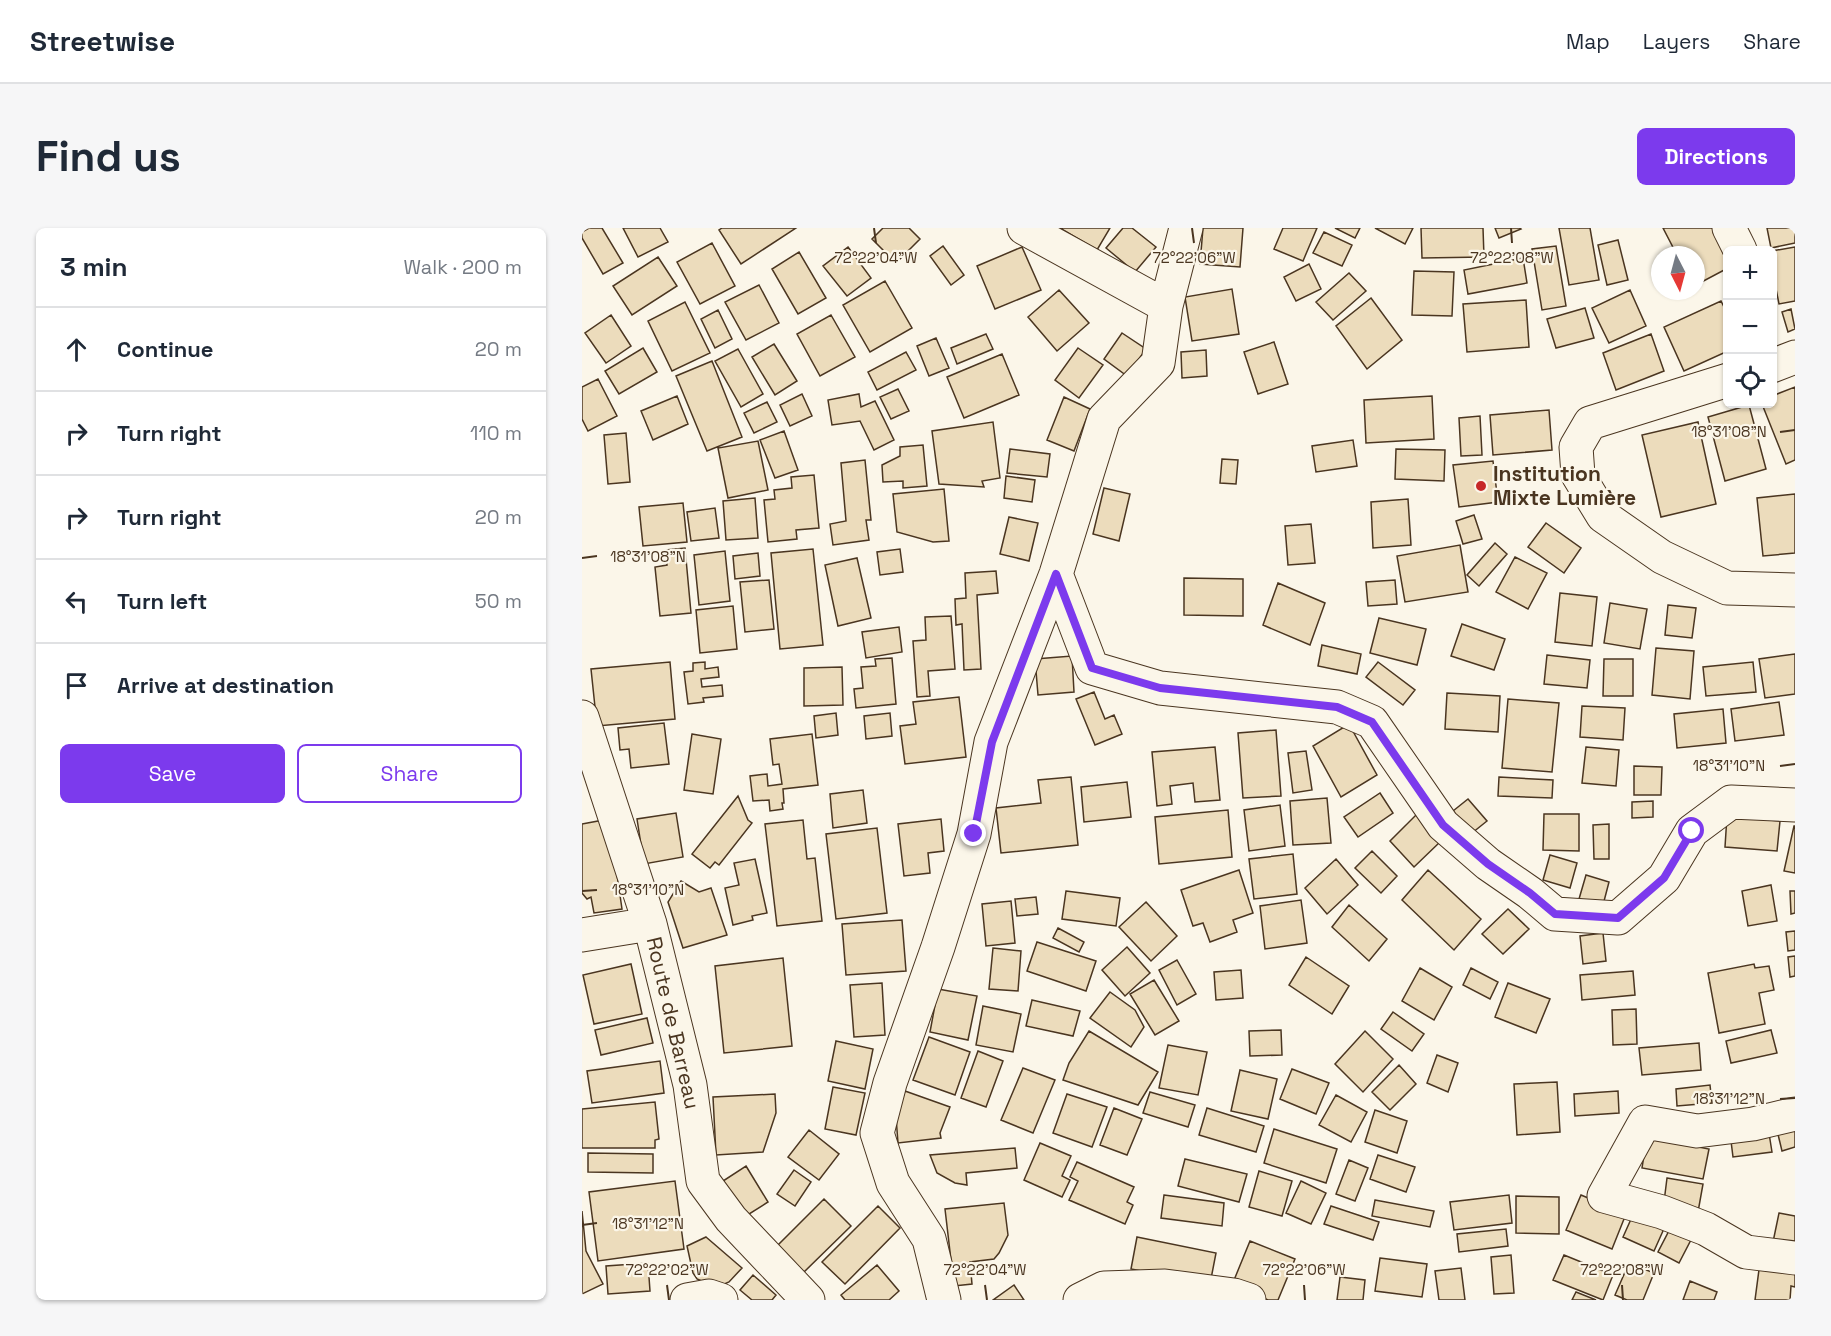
<!DOCTYPE html>
<meta charset="utf-8">
<style>
body{margin:0;font-family:"Space Grotesk",sans-serif;background:#f6f6f7;color:#1f2937}
.controls{position:absolute;right:18px;top:18px;display:grid;overflow:hidden;border-radius:9px;box-shadow:0 2px 4px #0004}
.controls button{width:54px;height:54px;display:grid;place-items:center;padding:0;border:0;border-bottom:2px solid #e0e1e3;background:#fff;color:#1f2937;font:30px sans-serif}
.compass{position:absolute;left:1069px;top:18px;width:54px;height:54px;border-radius:50%;background:#fff;box-shadow:0 2px 4px #0004;rotate:174deg}
.stop{position:absolute;width:18px;height:18px;margin:-14px;border:4px solid #7c3aed;border-radius:50%;background:#fff}
.stop.end{background:#7c3aed;border-color:#fff;box-shadow:0 2px 6px #0008}
.list{margin:0;padding:0;list-style:none}
h2{display:flex;justify-content:space-between;align-items:center;height:78px;margin:0;padding:0 24px;font-size:26px}
h2 small{font-size:20px;font-weight:400;color:#747a83}
.list li{display:grid;grid-template-columns:39px 1fr auto;gap:18px;align-items:center;box-sizing:border-box;height:84px;padding:0 24px;border-top:2px solid #e0e1e3}
.list b{display:block;font-size:22px;white-space:nowrap}
.list em{font-size:20px;font-style:normal;color:#747a83}
.actions{display:flex;gap:12px;padding:18px 24px}
.actions a{flex:1;padding:14px 0;border:2px solid #7c3aed;border-radius:9px;text-align:center;font-size:21px;color:#7c3aed}
.actions .main{background:#7c3aed;color:#fff}
.icon{flex:none;width:33px;height:33px;fill:none;stroke:currentColor;stroke-width:2;stroke-linecap:round;stroke-linejoin:round}
.map{position:relative;flex:none;width:1213px;height:1072px;overflow:hidden;border-radius:9px}
header{display:flex;align-items:center;gap:36px;box-sizing:border-box;height:84px;padding:0 30px;background:#fff;border-bottom:2px solid #e0e1e3}
header strong{font-size:28px}
nav{display:flex;gap:33px;margin-inline-start:auto;font-size:21px}
.intro{display:flex;align-items:center;justify-content:space-between;box-sizing:border-box;height:144px;padding:0 36px}
h1{margin:0;font-size:42px}
.button{padding:15px 27px;border-radius:9px;background:#7c3aed;color:#fff;font-size:21px;font-weight:700}
main{display:flex;gap:36px;padding:0 36px}
aside{flex:1;background:#fff;border-radius:9px;box-shadow:0 2px 4px #0004}
.map>svg:first-child{display:block}
.building{fill:#ecdcbc;stroke:#4a3520;stroke-width:1.5}
.lines{fill:none;stroke-linecap:round;stroke-linejoin:round}
.minor-casing{stroke:#4a3520;stroke-width:35}
.minor{stroke:#fbf6e9;stroke-width:33}
.route{stroke:#7c3aed;stroke-width:8}
.ticks{fill:none;stroke:#4a3520;stroke-width:2}
.poi-dot{fill:#c62828;stroke:#fbf6e9;stroke-width:2}
.labels{text-anchor:middle;stroke-width:4.5;stroke-linejoin:round;paint-order:stroke}
.poi-label{font-size:21px;font-weight:bold;fill:#4a3520;stroke:#fbf6e9;text-anchor:start}
.street-label{font-size:21px;fill:#4a3520;stroke:#fbf6e9}
.ticks-label{font-size:15px;text-anchor:middle;fill:#4a3520;stroke:#fbf6e9;stroke-width:4.5;stroke-linejoin:round;paint-order:stroke}
</style>
<header>
<strong>Streetwise</strong>
<nav><a>Map</a><a>Layers</a><a>Share</a></nav>
</header>
<div class="intro"><h1>Find us</h1><a class="button">Directions</a></div>
<main>
<aside>
<h2>3 min<small>Walk · 200 m</small></h2>
<ul class="list">
<li><svg class="icon" aria-label="ahead" viewBox="0 0 24 24"><path d="M12 20V5M6 11l6-6 6 6"/></svg><div><b>Continue</b></div><em>20 m</em></li>
<li><svg class="icon" aria-label="right" viewBox="0 0 24 24"><path d="M7 20v-9h11M14 6l5 5-5 5"/></svg><div><b>Turn right</b></div><em>110 m</em></li>
<li><svg class="icon" aria-label="right" viewBox="0 0 24 24"><path d="M7 20v-9h11M14 6l5 5-5 5"/></svg><div><b>Turn right</b></div><em>20 m</em></li>
<li><svg class="icon" aria-label="left" viewBox="0 0 24 24"><path d="M17 20v-9H6M10 6l-5 5 5 5"/></svg><div><b>Turn left</b></div><em>50 m</em></li>
<li><svg class="icon" aria-label="arrive" viewBox="0 0 24 24"><path d="M6 21V4h12l-3 4 3 4H6"/></svg><div><b>Arrive at destination</b></div></li>
</ul>
<div class="actions"><a class="main">Save</a><a>Share</a></div>
</aside>
<div class="map">
<svg width="1213" height="1072" viewBox="0 0 1213 1072">
<rect width="100%" height="100%" fill="#fbf6e9"/>
<path class="building" d="M7,0h13l21,35 -20,11 -21,-36v-6z
M41,0h37l8,14 -30,15z
M140,0h74l-55,36 -22,-34z
M301,0h26l11,11 -24,24 -24,-24z
M478,0h50l-13,22z
M541,0h9l24,19 -21,25 -29,-24z
M621,0h40l-3,39 -40,-3z
M701,0h34l-14,33 -29,-12z
M753,0h25l-5,10z
M793,0h38l-8,16z
M839,0h62l1,29 -62,1z
M913,0h25l1,1 -22,9z
M977,0h31l9,52 -30,5z
M1081,0h52l13,23v17l-32,17v-30h-19z
M1185,0h28v15l-24,5z
M742,4l28,13 -10,21 -29,-13z
M1036,12l10,40 -21,5 -9,-40z
M130,15l23,43 -35,18 -23,-42z
M361,18l21,29 -13,10 -21,-29z
M974,18l10,60 -24,4 -10,-61z
M266,19l23,31 -24,18 -24,-30z
M440,19l19,43 -46,19 -18,-43z
M1213,19v54l-16,3 -7,-35v-18z
M217,24l27,46 -28,16 -26,-45z
M76,29l19,29 -45,29 -19,-29z
M941,30l4,25 -59,11 -4,-24z
M727,36l12,25 -25,12 -12,-24z
M832,43l40,1 -2,44 -40,-1z
M767,45l17,18 -33,29 -17,-18z
M303,53l27,47 -42,24 -27,-47z
M177,57l20,38 -33,17 -21,-38z
M650,61l7,45 -47,7 -7,-44z
M477,62l30,33 -32,28 -29,-34z
M1048,62l16,36 -37,17 -17,-35z
M789,70l31,42 -35,29 -31,-43z
M944,72l3,47 -62,5 -4,-48z
M1139,73l7,14v36l-44,20 -20,-44z
M103,74l25,51 -38,18 -24,-50z
M1003,80l9,30 -38,10 -9,-29z
M1209,81l4,20 -7,3 -6,-20z
M136,82l14,29 -17,9 -14,-29z
M29,87l20,31 -25,17 -21,-30z
M249,87l24,42 -35,19 -23,-42z
M540,105l24,16 -19,27 -23,-17z
M404,106l7,15 -36,15 -6,-16z
M1069,106l13,37 -48,19 -13,-37z
M354,110l13,30 -20,8 -12,-30z
M692,114l14,42 -30,10 -14,-42z
M192,116l23,37 -22,14 -23,-38z
M61,120l14,24 -38,22 -14,-23z
M496,120l25,17 -24,33 -24,-18z
M156,121l25,45 -22,13 -26,-46z
M624,122l1,26 -25,2 -1,-26z
M324,124l10,18 -39,20 -9,-18z
M420,126l17,41 -55,23 -17,-41z
M130,133l30,76 -35,14 -31,-75z
M16,151l19,37 -29,15 -6,-12v-32z
M1213,159v73l-9,4 -24,-60h10v-8z
M316,161l11,22 -18,8 -11,-22z
M220,166l10,22 -22,10 -10,-21z
M277,166l2,13 14,-6 19,39 -20,10 -14,-29 -28,4 -4,-25z
M95,168l11,28 -35,16 -12,-29z
M850,168l2,43 -68,4 -2,-43z
M482,169l26,12 -16,42 -27,-11z
M185,174l10,20 -23,11 -10,-20z
M1167,177l17,64 -41,12 -17,-64z
M967,182l3,40 -59,5 -3,-40z
M898,188l2,39 -21,1 -2,-38z
M411,194l7,56 -18,3 2,6 -45,-3 -7,-53z
M1116,194l18,82 -55,13 -19,-82z
M202,203l14,39 -23,8 -15,-38z
M44,205l4,49 -22,2 -4,-49z
M771,212l4,26 -41,6 -4,-26z
M176,213l10,49 -40,8 -10,-50z
M341,217l4,41 -24,2v-7l-20,1 -1,-17 18,-9v-9z
M428,221l40,5 -3,23 -40,-4z
M814,221l49,1 -1,31 -49,-2z
M640,231l16,1 -2,24 -16,-1z
M283,232l6,60h-5l3,20 -36,5 -3,-21 16,-3 -5,-58z
M911,233l5,41 -39,5 -6,-42z
M232,247l5,53 -23,2 1,9 -29,3 -4,-42 11,-1 -1,-9 18,-2 -1,-11z
M424,248l29,4 -3,22 -28,-4z
M522,260l26,6 -11,47 -26,-7z
M362,261l5,52 -16,1 -36,-10 -4,-38z
M1213,266v59l-32,3 -6,-58z
M173,270l3,40 -32,2 -3,-39z
M826,271l3,46 -38,3 -2,-46z
M101,275l4,39 -44,4 -4,-39z
M133,280l4,30 -28,3 -4,-29z
M892,287l8,24 -19,5 -7,-23z
M427,289l29,6 -9,38 -29,-7z
M964,295l35,25 -17,25 -36,-26z
M729,296l4,39 -27,2 -3,-39z
M913,315l12,11 -28,32 -12,-11z
M878,317l8,47 -63,10 -8,-46z
M103,320l6,65 -31,3 -5,-49 12,-2 -1,-15z
M231,321l10,96 -43,4 -9,-96z
M318,321l3,23 -23,3 -3,-23z
M143,323l5,50 -31,4 -5,-50z
M176,325l2,23 -25,3 -2,-23z
M933,329l32,16 -19,36 -32,-17z
M275,330l14,60 -33,8 -13,-61z
M414,343l2,22 -21,2 4,74 -17,1 -2,-46 -6,1 -1,-26 11,-1 -1,-25z
M602,350l59,1v37l-59,-1z
M187,352l5,49 -29,3 -5,-50z
M813,352l2,24 -29,2 -2,-24z
M696,355l47,20 -15,42 -47,-20z
M978,365l37,4 -5,49 -37,-4z
M1028,375l37,6 -7,40 -36,-6z
M1086,377l28,3 -4,30 -27,-3z
M151,378l4,43 -37,4 -4,-43z
M369,388l4,53 -27,2 2,25 -13,1 -4,-56 13,-1 -1,-23z
M797,390l47,11 -9,36 -47,-12z
M880,396l43,15 -11,31 -43,-14z
M317,399l3,25 -36,6 -4,-26z
M740,417l39,9 -4,20 -39,-8z
M1074,420l38,3 -4,48 -38,-4z
M1213,426v40l-30,4 -6,-39z
M965,427l43,5 -3,28 -43,-4z
M490,428l2,36 -36,3 -3,-36z
M310,430l4,46 -40,4 -2,-19 9,-1 -2,-21 15,-1 -1,-7z
M1022,431h29v37h-30z
M88,434l5,57 -78,7 -6,-57z
M123,434v7l13,-2 1,10 -18,2 1,8 20,-2 1,11 -20,2 1,4 -16,2 -4,-32 9,-1v-8z
M796,434l37,28 -12,15 -37,-28z
M1171,434l3,30 -50,4 -3,-29z
M260,439l1,38 -39,1v-38z
M512,464l11,27 9,-4 8,19 -27,11 -19,-46z
M865,465l53,3 -2,36 -53,-3z
M377,469l7,60 -61,7 -5,-38 16,-2 -3,-22z
M926,471l51,4 -7,69 -50,-4z
M1197,474l5,33 -49,6 -4,-32z
M1000,478l43,2 -2,32 -43,-3z
M1141,481l3,34 -49,5 -3,-34z
M254,485l2,22 -22,3 -2,-22z
M308,485l2,23 -26,3 -2,-23z
M82,495l5,41 -38,4 -2,-19 -9,1 -2,-22z
M767,496l28,51 -36,22 -28,-51z
M694,502l5,66 -38,2 -5,-65z
M110,506l29,5 -8,55 -29,-4z
M230,506l6,51 -35,4 1,14h-2l1,6 -13,2 -1,-11 -16,1 -3,-25 17,-2 1,12 14,-2 -3,-20 -6,1 -3,-26z
M633,519l5,53 -25,2 -2,-19 -23,3 2,18 -15,2 -5,-54z
M1004,519l33,3 -3,36 -34,-3z
M724,523l6,39 -19,3 -5,-40z
M1052,538l28,1 -1,28h-27z
M489,549l7,68 -77,8 -5,-45 45,-5 -3,-23z
M917,549l54,3 -1,18 -54,-2z
M545,554l4,35 -47,5 -3,-35z
M281,562l4,33 -34,5 -3,-34z
M798,565l13,20 -35,24 -14,-20z
M156,568l10,24 4,3 -33,42 -4,-3 -5,6 -18,-14z
M745,570l4,45 -38,2 -3,-44z
M886,571l19,22 -20,16 -19,-22z
M1071,573v16l-21,1v-16z
M698,577l5,41 -36,5 -5,-41z
M646,582l4,47 -73,7 -4,-47z
M94,585l7,44 -39,7 -7,-45z
M835,586l24,27 -27,26 -24,-26z
M962,586h35v37l-36,-1z
M1145,588l53,5 -3,30 -52,-4z
M27,591l13,90 -28,4 -3,-16 -4,2 -5,-6v-69z
M359,591l3,32 -16,2 2,20 -26,3 -6,-52z
M221,592l4,39 8,-1 7,63 -45,5 -12,-102z
M1027,596v35h-15l-1,-34z
M1212,598h1v47l-11,-2z
M295,600l10,85 -51,6 -10,-85z
M790,623l25,25 -16,17 -26,-25z
M711,626l4,40 -43,5 -5,-40z
M968,627l27,8 -7,25 -27,-8z
M173,631l12,54 -15,3 1,4 -20,5 -8,-37 14,-3 -5,-22z
M754,631l22,26 -31,29 -22,-26z
M657,642l14,43 -20,7 4,12 -27,10 -7,-19 -10,3 -12,-36z
M846,642l53,49 -27,31 -52,-50z
M1004,647l23,7 -6,23 -24,-6z
M99,653l18,11 12,-4 16,47 -44,13 -15,-46z
M1189,657l6,36 -29,5 -6,-35z
M484,663l54,7 -4,28 -54,-7z
M1208,663h5v22l-4,1z
M454,669l2,17 -21,2 -2,-17z
M719,672l6,43 -42,6 -5,-43z
M429,673l4,42 -29,3 -4,-42z
M564,674l31,34 -26,25 -32,-34z
M767,677l38,34 -18,22 -37,-34z
M926,681l21,20 -26,25 -21,-20z
M320,692l4,51 -60,4 -4,-51z
M476,700l26,14 -5,10 -26,-14z
M1213,703v19l-7,1 -2,-19z
M1021,705l3,28 -23,3 -3,-28z
M455,714l59,19 -10,30 -59,-20z
M545,719l23,26 -25,23 -23,-26z
M411,720l28,3 -3,40 -29,-2z
M1213,728v20l-5,1 -2,-20z
M724,729l43,29 -17,28 -43,-29z
M201,730l9,88 -68,7 -9,-87z
M595,732l19,34 -19,11 -18,-35z
M49,736l11,50 -48,10 -11,-49z
M1172,736l1,4 14,-2 5,24 -15,3 6,31 -46,9 -11,-60z
M838,740l32,19 -18,33 -32,-19z
M889,740l27,14 -8,17 -27,-14z
M659,742l2,28 -27,2 -2,-28z
M1051,743l2,24 -53,5 -2,-25z
M572,752l25,41 -24,14 -25,-41z
M300,755l3,52 -31,2 -4,-52z
M926,755l42,16 -14,34 -41,-16z
M356,761l39,7 -9,44 -38,-8z
M528,764l25,18 9,17 -13,20 -41,-29z
M450,772l48,11 -7,25 -47,-10z
M401,778l38,8 -8,38 -37,-7z
M1054,781l1,35 -24,1 -1,-35z
M811,784l31,22 -12,17 -31,-22z
M65,790l6,25 -52,12 -6,-25z
M699,802l1,25 -32,1 -1,-25z
M1189,802l6,23 -46,10 -5,-22z
M507,803l69,41 -20,33 -75,-25 6,-17z
M783,803l28,28 -30,33 -28,-28z
M347,809l41,15 -15,43 -42,-15z
M254,813l37,8 -8,40 -37,-8z
M1117,815l2,27 -59,5 -3,-27z
M586,817l39,7 -9,43 -39,-7z
M396,823l25,10 -17,46 -25,-9z
M855,827l21,8 -10,29 -21,-9z
M78,833l4,32 -72,10 -5,-32z
M817,837l17,19 -26,26 -18,-18z
M441,840l32,12 -22,53 -32,-13z
M710,841l37,14 -13,31 -36,-15z
M658,842l37,9 -9,40 -37,-8z
M975,854l3,50 -43,3 -3,-51z
M1128,857l2,18 -35,3 -1,-17z
M251,859l32,6 -9,42 -31,-6z
M323,863l45,16 -10,26 1,5 -43,5 -2,-26z
M1036,863l1,22 -44,3 -1,-22z
M568,864l45,13 -7,22 -45,-14z
M193,866l1,19 -13,39 -47,3 -3,-58z
M485,866l40,13 -15,40 -39,-14z
M754,867l31,17 -16,30 -32,-17z
M73,874l4,37 -4,1v8h-73v-39z
M532,880l28,11 -15,36 -27,-10z
M625,880l57,18 -8,26 -57,-17z
M793,882l32,11 -10,32 -32,-11z
M1213,893v26l-13,4 -6,-25z
M1186,899l4,25 -39,5 -3,-24z
M692,901l63,20 -11,34 -62,-20z
M227,902l30,24 -20,26 -31,-23z
M1065,909l62,12 -6,30 -61,-11z
M458,915l31,13 -9,20 8,4 -8,17 -38,-17z
M433,920l2,20 -51,5 1,12 -12,-2 -18,-10 -7,-18z
M6,925l65,1v19l-65,-1z
M796,927l37,12 -9,25 -36,-13z
M603,931l62,15 -8,28 -61,-16z
M767,932l19,8 -13,33 -19,-7z
M495,934l57,25 -7,15 6,3 -8,19 -56,-24 9,-19 -8,-4z
M164,938l22,36 -22,14 -23,-35z
M212,942l17,12 -16,24 -18,-12z
M677,943l33,10 -10,35 -33,-9z
M1085,950l36,6 -5,28 -35,-2z
M93,953l9,68 -86,12 -9,-69z
M719,953l25,12 -15,31 -25,-11z
M582,967l60,8 -2,23 -61,-8z
M927,967l3,28 -58,7 -4,-28z
M999,967l45,19 -14,35 -46,-19z
M934,968l43,1v37l-43,-1z
M242,971l27,27 -48,47 -27,-26z
M793,972l59,11 -4,16 -58,-11z
M422,975l4,32 -9,18 -5,6 -24,3 2,22 -18,2 -9,-77z
M296,978l22,22 -55,56 -23,-22z
M749,978l48,16 -6,18 -49,-16z
M1054,980l31,14 -13,29 -31,-14z
M0,983l4,40 17,33 -21,10z
M1197,985l16,3v30l-22,-4z
M1091,995l21,11 -15,29 -21,-11z
M924,1001l2,17 -49,6 -2,-18z
M124,1009l36,31 -13,14 -9,4 -16,-4 -7,-3 -4,-6 -6,-27z
M555,1009l79,16 -6,31 -79,-15z
M668,1013l45,18 -17,41h-10l-36,-15z
M929,1027l3,38 -20,1 -3,-37z
M982,1027l49,20 -10,25 -50,-20z
M798,1030l47,6 -5,33 -47,-6z
M1178,1034l35,5v20l-4,-1 -1,14h-35z
M66,1035l2,28 -42,3 -2,-28z
M1047,1035l25,10 -11,27h-16l-12,-5z
M295,1037l22,26 -10,9h-44l-4,-5z
M879,1040l4,32h-26l-4,-29z
M171,1047l23,20 -4,5h-20l-12,-10z
M758,1049l25,3 -2,20h-26z
M1108,1053l27,11 -3,8h-31z
M432,1057l10,15h-31z
M994,1064l20,8h-24z"/>
<g class="lines">
<g class="minor-casing">
<path id="minor" d="M442,0l142,78
M1147,0l11,22
M1190,138l23,-9
M1146,152l-138,43 -14,24 2,28 25,41 59,41 65,31 68,2
M474,346l36,94 68,20 177,19 35,15 71,103 45,39 42,29 25,21 63,4 46,-40 28,-47 39,-29 64,3
M0,489l68,207 40,161 13,96 28,38 77,81
M0,707l68,-11
M1213,886l-42,10 -56,7 -52,-9 -41,74 58,16 44,17 40,23 49,6
M105,1072l22,-4 12,4
M362,1072l-15,-61 -36,-56 -16,-50 13,-50 48,-136 36,-113 17,-92 65,-168 48,-155 54,-56 8,-57 20,-78
M498,1072l24,-12 61,-2 69,9 15,5"/>
</g>
<use href="#minor" class="minor"/>
</g>
<g class="lines">
<path class="route" d="M392,606l18,-92 64,-168 36,94 68,20 177,19 35,15 71,103 45,39 42,29 25,21 63,4 46,-40 28,-47"/>
</g>
<path class="ticks" d="M292,0l2,15M610,0l2,15M929,0l1,15M1198,204l15,-2M0,330l15,-2M1198,538l15,-2M0,663l15,-1M1198,871l15,-1M0,997l15,-2M85,1057l2,15M403,1057l2,15M722,1057l1,15M1040,1057l1,15"/>
<circle class="poi-dot" cx="899" cy="258" r="6"/>
<g class="labels">
<g class="poi-label">
<text x="911" y="253">Institution<tspan x="911" dy="24">Mixte Lumière</tspan></text>
</g>
<g class="street-label">
<text transform="translate(91 795) rotate(77)" y="7">Route de Barreau</text>
</g>
</g>
<g class="ticks-label">
<text x="294" y="35">72°22'04"W</text>
<text x="612" y="35">72°22'06"W</text>
<text x="930" y="35">72°22'08"W</text>
<text x="1147" y="209">18°31'08"N</text>
<text x="66" y="334">18°31'08"N</text>
<text x="1147" y="543">18°31'10"N</text>
<text x="66" y="667">18°31'10"N</text>
<text x="1147" y="876">18°31'12"N</text>
<text x="66" y="1001">18°31'12"N</text>
<text x="85" y="1047">72°22'02"W</text>
<text x="403" y="1047">72°22'04"W</text>
<text x="722" y="1047">72°22'06"W</text>
<text x="1040" y="1047">72°22'08"W</text>
</g>
</svg>
<div class="controls">
<button>+</button>
<button>−</button>
<button><svg class="icon" aria-label="locate" viewBox="0 0 24 24"><circle cx="12" cy="12" r="6"/><path d="M12 2v4M12 18v4M2 12h4M18 12h4"/></svg></button>
</div>
<svg class="compass" viewBox="-18 -18 36 36"><path d="M0-13l5 13h-10z" fill="#e53935"/><path d="M0 13l5-13h-10z" fill="#747a83"/></svg>
<div class="stop" style="left:1110px;top:603px"></div>
<div class="stop end" style="left:392px;top:606px"></div>
</div>
</main>
